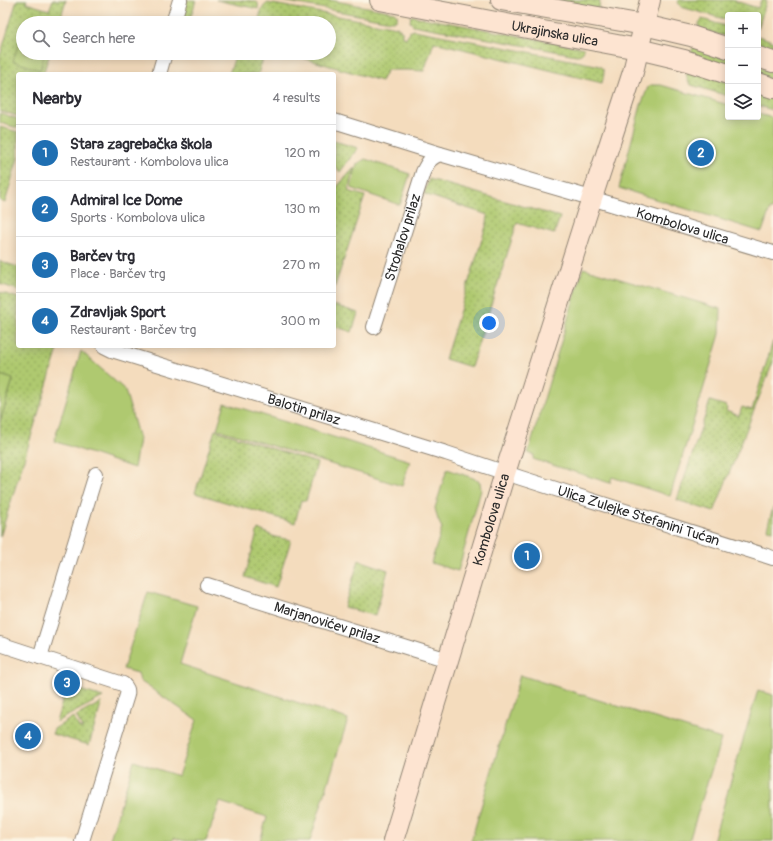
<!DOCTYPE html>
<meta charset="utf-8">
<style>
body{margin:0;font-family:Pangolin,sans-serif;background:#f7f7f7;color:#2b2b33}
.controls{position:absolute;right:12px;top:12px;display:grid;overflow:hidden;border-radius:4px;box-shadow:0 2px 10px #0003}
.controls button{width:36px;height:36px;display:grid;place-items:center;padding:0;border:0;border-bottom:1px solid #e1e1e2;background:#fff;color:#2b2b33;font:20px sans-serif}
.you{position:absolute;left:489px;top:323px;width:14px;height:14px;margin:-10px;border:3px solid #fff;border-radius:50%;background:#1a73e8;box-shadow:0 0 0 6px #1a73e833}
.badge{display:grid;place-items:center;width:26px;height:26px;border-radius:50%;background:#1f6fb2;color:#fff;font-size:13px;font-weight:700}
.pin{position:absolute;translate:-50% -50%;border:2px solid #fff;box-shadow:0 1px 4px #0006}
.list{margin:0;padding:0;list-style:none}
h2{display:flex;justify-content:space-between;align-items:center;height:52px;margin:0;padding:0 16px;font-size:17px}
h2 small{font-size:13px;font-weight:400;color:#7c7c81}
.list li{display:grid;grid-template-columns:26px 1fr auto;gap:12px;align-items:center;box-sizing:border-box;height:56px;padding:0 16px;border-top:1px solid #e1e1e2}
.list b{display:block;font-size:15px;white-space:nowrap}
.list p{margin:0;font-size:13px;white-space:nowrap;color:#7c7c81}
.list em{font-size:13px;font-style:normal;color:#7c7c81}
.icon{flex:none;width:22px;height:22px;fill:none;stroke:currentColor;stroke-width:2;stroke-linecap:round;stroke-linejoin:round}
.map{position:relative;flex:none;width:773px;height:841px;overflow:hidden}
.search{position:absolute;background:#fff;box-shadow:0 2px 10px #0003;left:16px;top:16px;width:320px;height:44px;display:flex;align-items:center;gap:10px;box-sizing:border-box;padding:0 14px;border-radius:22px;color:#7c7c81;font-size:15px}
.panel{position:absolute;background:#fff;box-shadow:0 2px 10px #0003;left:16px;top:72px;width:320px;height:276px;border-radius:4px}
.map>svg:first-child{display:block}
.grass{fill:url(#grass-dots);stroke:#6d7a4d}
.park{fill:#afc96f;stroke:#6d7a4d}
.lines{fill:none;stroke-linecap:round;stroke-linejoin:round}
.street-casing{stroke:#908474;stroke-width:16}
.secondary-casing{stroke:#908474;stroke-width:22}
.street{stroke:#fff;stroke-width:14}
.secondary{stroke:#fde4d1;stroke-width:20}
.labels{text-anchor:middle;stroke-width:3;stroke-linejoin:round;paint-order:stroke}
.street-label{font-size:14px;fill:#2b2b2b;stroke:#fcf5e5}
</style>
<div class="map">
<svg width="773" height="841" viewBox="0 0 773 841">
<defs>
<pattern id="grass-dots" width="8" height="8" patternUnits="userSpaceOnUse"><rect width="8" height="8" fill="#afc96f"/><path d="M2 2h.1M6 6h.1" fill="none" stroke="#8fa35b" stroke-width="1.8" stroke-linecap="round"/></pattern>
</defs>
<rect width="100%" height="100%" fill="#fcf5e5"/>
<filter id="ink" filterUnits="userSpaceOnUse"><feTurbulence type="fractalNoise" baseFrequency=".025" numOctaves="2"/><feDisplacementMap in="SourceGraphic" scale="8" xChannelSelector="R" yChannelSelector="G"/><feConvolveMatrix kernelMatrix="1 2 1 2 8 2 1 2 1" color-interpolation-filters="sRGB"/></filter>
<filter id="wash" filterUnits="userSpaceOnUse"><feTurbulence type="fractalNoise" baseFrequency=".012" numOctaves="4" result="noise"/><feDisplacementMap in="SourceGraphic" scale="16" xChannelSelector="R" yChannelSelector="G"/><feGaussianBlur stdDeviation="0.9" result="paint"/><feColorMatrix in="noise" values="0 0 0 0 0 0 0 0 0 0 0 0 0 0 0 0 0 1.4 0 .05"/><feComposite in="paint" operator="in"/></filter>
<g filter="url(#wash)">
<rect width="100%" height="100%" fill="#f4dcbd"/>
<path class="grass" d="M17,0h10l-1,3 23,7 4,-10h13l-7,23h-36v30h27l-7,21h-25v42l-18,-5v-55z
M185,0h11l-7,23 -10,-1z
M216,0c7,0 37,0 41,2 2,2 1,4 1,7z
M277,0h53l64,12c3,2 4,4 3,7l-4,2h-3z
M531,0h69l-1,10z
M678,0h54l26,8 3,-8h5v2l-8,27v-14h-30v5l-47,-13 -3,-5z
M268,3l129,24 5,4v6l4,1 3,-6 5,-2 182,35c11,3 8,9 6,18l-168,-41 -10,29 -17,-1h-20l-6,11 -95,-28h43v-30h-70c0,-7 2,-16 9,-20z
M411,16h2l171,32c0,5 -3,7 -8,7l-163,-30 -3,-3z
M702,19l26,8v10l-29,-8c-1,-4 0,-7 3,-10z
M758,36l15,5v10l-15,-5z
M693,47l35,11v9l-37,-13z
M236,53h29l-7,21h-29z
M758,67l15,5v8l-15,-4z
M687,70l41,12v14l-37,-11c-4,-4 -5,-9 -4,-15z
M758,91l15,4v15l-15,-4z
M0,127l18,5v26l-13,45 -5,-2z
M334,141l24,7 -18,24 -6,-7z
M354,168l-6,23 17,5 -31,93v-99z
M429,179l131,38 -6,17 -37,-11 -46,144 -26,-8 42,-136 1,-8 -64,-21z
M0,261l18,6v23l-18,-6z
M0,292l18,6v48h41l-59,191v-115l13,-43 -13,-4z
M334,305l24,8 -6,19 -18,-6z
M773,341v21l-59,150 -37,-12 33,-99 16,5 1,2 -1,3 13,5 3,-9 10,3z
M215,430l102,33 -11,38 -5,-1 -6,23 -100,-30z
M258,529l17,8 16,3 -15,47 -31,-10z
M359,560l29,10 -13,46 -31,-9z
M67,686l36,11 -47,25z
M102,702l-13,43 -37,-11 2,-5 19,-12 7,12 3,-1 -7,-12z"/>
<path class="park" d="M23,30v23h22l-5,17 -27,-9z
M651,85h10l67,20v12h30v-3l15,4v91h-3l-8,23 -143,-44 22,-83 7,-18z
M0,113l18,6v9l-18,-5z
M365,159l45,15 -10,31 -49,-17 6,-24z
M583,268l138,41 -1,25 -21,69 -29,93 -58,-19 -2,6 -77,-24 1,-4 -6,-2z
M81,351l44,39 14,49 -5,29 -80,-27z
M0,375l13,4 -13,43z
M225,403l185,58 -8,25 -185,-57z
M447,469l26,9 7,4 1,8 -23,81 -27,-8 11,-35 -4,-8 -3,-12z
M773,507v23l-6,-1z
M148,592l49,14 -17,58 168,55 -38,122h-50l7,-24 -47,-15 -14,39h-21l-11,-3 -2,3h-54l-8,-2 24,-78 44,15 19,-56 -57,-39 -2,-8 -15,-4z
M520,675l201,64 -32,102h-218z
M758,690l15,5v146h-60z"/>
</g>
<g filter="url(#ink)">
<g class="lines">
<g class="street-casing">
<g id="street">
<path d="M173,23l7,-23"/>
<path d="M159,74l6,-21"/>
<path id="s1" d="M334,121l106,33 151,44 182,55"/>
<path id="s2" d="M374,327l49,-155c5,-10 6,-13 17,-18"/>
<path id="s3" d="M104,346l8,4 334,103 75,25 252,80"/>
<path id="s4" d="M207,585l241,75"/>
<path d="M0,644l123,40c4,4 5,6 4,11l-45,146"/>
<path d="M40,657l56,-183"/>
</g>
</g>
<g class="secondary-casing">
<g id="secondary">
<path id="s5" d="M380,0l258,49 46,11 44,14"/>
<path d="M501,0l143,25 47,11 37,12"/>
<path d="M758,57l15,5"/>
<path d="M758,83l15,5"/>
<path id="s6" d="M393,841l112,-368 82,-260 46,-141 17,-72"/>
</g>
</g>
<use href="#street" class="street"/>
<use href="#secondary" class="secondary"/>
</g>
</g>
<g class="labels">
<g class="street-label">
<text dy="5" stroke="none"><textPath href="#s5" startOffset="178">Ukrajinska ulica</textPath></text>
<text dy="5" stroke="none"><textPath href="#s1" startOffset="364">Kombolova ulica</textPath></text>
<text dy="5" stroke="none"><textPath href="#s2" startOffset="94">Strohalov prilaz</textPath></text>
<text dy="5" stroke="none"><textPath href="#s3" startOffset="210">Balotin prilaz</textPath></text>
<text dy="5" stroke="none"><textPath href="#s3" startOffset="561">Ulica Zulejke Stefanini Tućan</textPath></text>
<text dy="5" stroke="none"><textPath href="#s6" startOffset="336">Kombolova ulica</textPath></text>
<text dy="5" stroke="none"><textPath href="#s4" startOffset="126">Marjanovićev prilaz</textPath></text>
</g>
</g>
</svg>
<div class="controls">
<button>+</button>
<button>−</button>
<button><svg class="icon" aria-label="layers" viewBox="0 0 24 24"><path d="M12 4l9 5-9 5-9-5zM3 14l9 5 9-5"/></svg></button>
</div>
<div class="you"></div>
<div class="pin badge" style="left:527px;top:556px">1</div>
<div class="pin badge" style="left:701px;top:153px">2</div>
<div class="pin badge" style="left:67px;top:683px">3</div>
<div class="pin badge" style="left:28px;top:736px">4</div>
<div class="search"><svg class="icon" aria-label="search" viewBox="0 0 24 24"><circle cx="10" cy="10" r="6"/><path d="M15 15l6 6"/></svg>Search here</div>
<section class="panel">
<h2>Nearby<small>4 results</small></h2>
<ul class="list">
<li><span class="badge">1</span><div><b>Stara zagrebačka škola</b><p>Restaurant · Kombolova ulica</p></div><em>120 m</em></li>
<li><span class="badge">2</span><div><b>Admiral Ice Dome</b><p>Sports · Kombolova ulica</p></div><em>130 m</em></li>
<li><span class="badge">3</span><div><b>Barčev trg</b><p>Place · Barčev trg</p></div><em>270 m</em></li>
<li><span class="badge">4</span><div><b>Zdravljak Sport</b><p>Restaurant · Barčev trg</p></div><em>300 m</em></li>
</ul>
</section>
</div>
